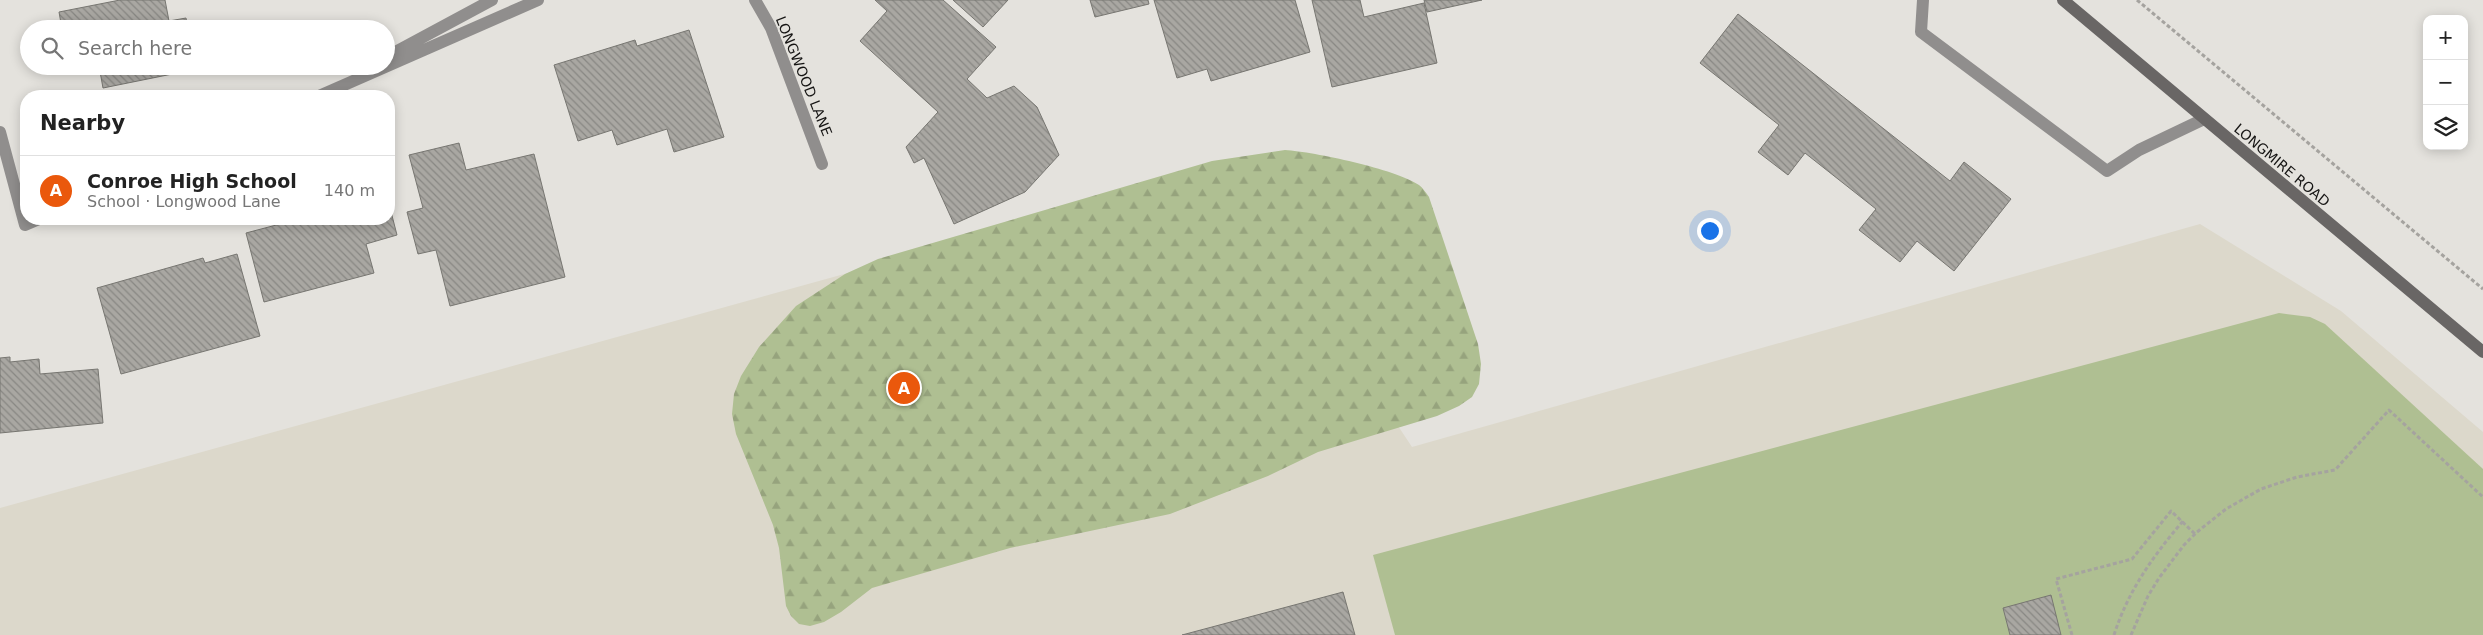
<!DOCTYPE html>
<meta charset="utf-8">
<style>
body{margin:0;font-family:"DejaVu Sans",sans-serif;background:#f6f6f6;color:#222}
.controls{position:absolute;right:15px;top:15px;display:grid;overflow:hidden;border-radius:10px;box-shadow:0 2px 12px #0003}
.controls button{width:45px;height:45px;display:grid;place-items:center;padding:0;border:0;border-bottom:1px solid #e0e0e0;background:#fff;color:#222;font:25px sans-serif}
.you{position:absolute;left:1709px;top:230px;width:18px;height:18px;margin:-12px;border:4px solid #fff;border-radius:50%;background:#1a73e8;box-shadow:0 0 0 8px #1a73e833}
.badge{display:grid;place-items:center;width:32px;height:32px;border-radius:50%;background:#ea580c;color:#fff;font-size:16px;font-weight:700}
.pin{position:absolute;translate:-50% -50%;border:2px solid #fff;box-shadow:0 1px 5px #0006}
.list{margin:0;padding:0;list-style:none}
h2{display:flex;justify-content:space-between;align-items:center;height:65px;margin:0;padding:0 20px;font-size:21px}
h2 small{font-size:16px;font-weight:400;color:#767676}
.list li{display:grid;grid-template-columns:32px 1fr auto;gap:15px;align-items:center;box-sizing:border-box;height:70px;padding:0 20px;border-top:1px solid #e0e0e0}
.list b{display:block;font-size:19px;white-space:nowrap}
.list p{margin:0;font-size:16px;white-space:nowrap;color:#767676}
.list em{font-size:16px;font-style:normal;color:#767676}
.icon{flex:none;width:28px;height:28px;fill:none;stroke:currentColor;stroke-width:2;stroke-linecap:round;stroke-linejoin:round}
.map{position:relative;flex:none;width:2483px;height:635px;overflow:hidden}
.search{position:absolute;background:#fff;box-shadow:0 2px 12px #0003;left:20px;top:20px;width:375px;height:55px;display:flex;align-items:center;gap:12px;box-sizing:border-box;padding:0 18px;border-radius:28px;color:#767676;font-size:19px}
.panel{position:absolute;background:#fff;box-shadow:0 2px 12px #0003;left:20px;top:90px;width:375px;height:135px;border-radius:20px}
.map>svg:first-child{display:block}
.built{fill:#dcd8cb}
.grass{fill:#afbf92}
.forest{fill:url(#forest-firs)}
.building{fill:url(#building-back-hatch);stroke:#777671}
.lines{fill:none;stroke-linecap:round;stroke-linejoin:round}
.path{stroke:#a5a39f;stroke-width:3;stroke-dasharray:4 2.5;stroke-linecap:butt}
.service{stroke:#908e8d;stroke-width:12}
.minor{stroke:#908e8d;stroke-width:12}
.secondary{stroke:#696665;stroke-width:12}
.labels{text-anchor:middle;stroke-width:4;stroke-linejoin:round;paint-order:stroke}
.street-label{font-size:14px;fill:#151413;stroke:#e4e2dd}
</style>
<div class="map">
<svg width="2483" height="635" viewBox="0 0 2483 635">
<defs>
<pattern id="forest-firs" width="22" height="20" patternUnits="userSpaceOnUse" patternTransform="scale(1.25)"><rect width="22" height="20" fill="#afbf92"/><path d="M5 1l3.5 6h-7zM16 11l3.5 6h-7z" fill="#96a37d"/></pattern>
<pattern id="building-back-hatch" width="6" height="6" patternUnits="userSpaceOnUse" patternTransform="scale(1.25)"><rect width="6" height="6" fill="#a9a7a2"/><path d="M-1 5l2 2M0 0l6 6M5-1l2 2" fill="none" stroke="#888783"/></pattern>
</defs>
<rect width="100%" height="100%" fill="#e4e2dd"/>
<path class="built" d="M1227,168l185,279 788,-223 141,87 142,121v203h-2483v-127z"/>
<path class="grass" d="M2279,313l31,4 15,7 158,145v166h-1088l-22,-80z"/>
<path class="forest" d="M1285,150c30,2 110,19 134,35 4,3 7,8 10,12l49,147 3,20 -2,20 -7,13 -13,9 -22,10 -119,36 -50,24 -98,38 -160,34 -138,40 -31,24 -17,10 -14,4 -11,-2 -8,-8 -5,-10 -7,-58 -6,-23 -37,-91 -4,-20 2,-20 7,-18 18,-29 37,-41 49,-32 33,-15 334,-98z"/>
<path class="building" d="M120,0h45l4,21 17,-3 2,11h-126l-3,-17z
M875,0h68l53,47 -29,32 20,19 27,-12 23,21 22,48 -34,37 -71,32 -30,-66 -10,5 -8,-16 32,-35 -78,-71 27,-30z
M953,0h55l-25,27z
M1090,0h58l1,4 -54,13z
M1154,0h141l15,52 -99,29 -4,-12 -30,9z
M1312,0h48l4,17 60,-14 13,60 -105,24z
M1424,0h58l-55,12z
M1738,14l212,167 14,-19 47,37 -57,72 -37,-30 -17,21 -41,-32 17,-21 -71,-56 -17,22 -30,-23 21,-27 -79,-62z
M689,30l35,107 -50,15 -7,-23 -50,16 -5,-15 -34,11 -24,-76 81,-25 2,6z
M99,66h97l1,3 -94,19z
M459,143l7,27 68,-16 31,123 -115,29 -14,-56 -18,4 -11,-42 16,-4 -14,-53z
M389,204l8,31 -31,9 8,29 -110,29 -18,-69 53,-14h90z
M237,254l23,82 -139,38 -24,-86 106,-30 2,5z
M10,357v5l29,-3 1,15 58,-5 5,54 -103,10v-75z
M1343,592l12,43h-173z
M2051,595l10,40h-51l-7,-27z"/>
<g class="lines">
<path class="path" d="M2137,0l346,289
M2072,635l-16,-56 76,-20 39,-48 24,23
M2114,635c14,-44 39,-79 69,-114
M2131,635l17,-39 11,-18 25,-33 13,-13 29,-23 35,-20 36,-12 38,-7 54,-60 94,87"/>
<path class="service" d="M1923,0l-2,32 186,139 32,-21 65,-31"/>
<path class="minor" d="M755,0l16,28 51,136
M386,57l106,-57
M319,96l219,-96
M0,132l25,93 14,-6"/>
<path class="secondary" d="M2063,0l420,352"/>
</g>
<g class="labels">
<g class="street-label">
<text transform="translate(804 76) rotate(68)" y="5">LONGWOOD LANE</text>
<text transform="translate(2282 165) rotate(40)" y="5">LONGMIRE ROAD</text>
</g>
</g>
</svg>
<div class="controls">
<button>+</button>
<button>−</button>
<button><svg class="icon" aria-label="layers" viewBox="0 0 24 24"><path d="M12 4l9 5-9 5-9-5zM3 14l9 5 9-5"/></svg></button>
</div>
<div class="you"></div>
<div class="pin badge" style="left:904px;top:388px">A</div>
<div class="search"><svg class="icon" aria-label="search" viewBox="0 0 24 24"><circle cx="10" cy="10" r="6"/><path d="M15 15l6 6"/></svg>Search here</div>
<section class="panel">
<h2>Nearby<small></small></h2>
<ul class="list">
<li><span class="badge">A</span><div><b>Conroe High School</b><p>School · Longwood Lane</p></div><em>140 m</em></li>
</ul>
</section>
</div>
